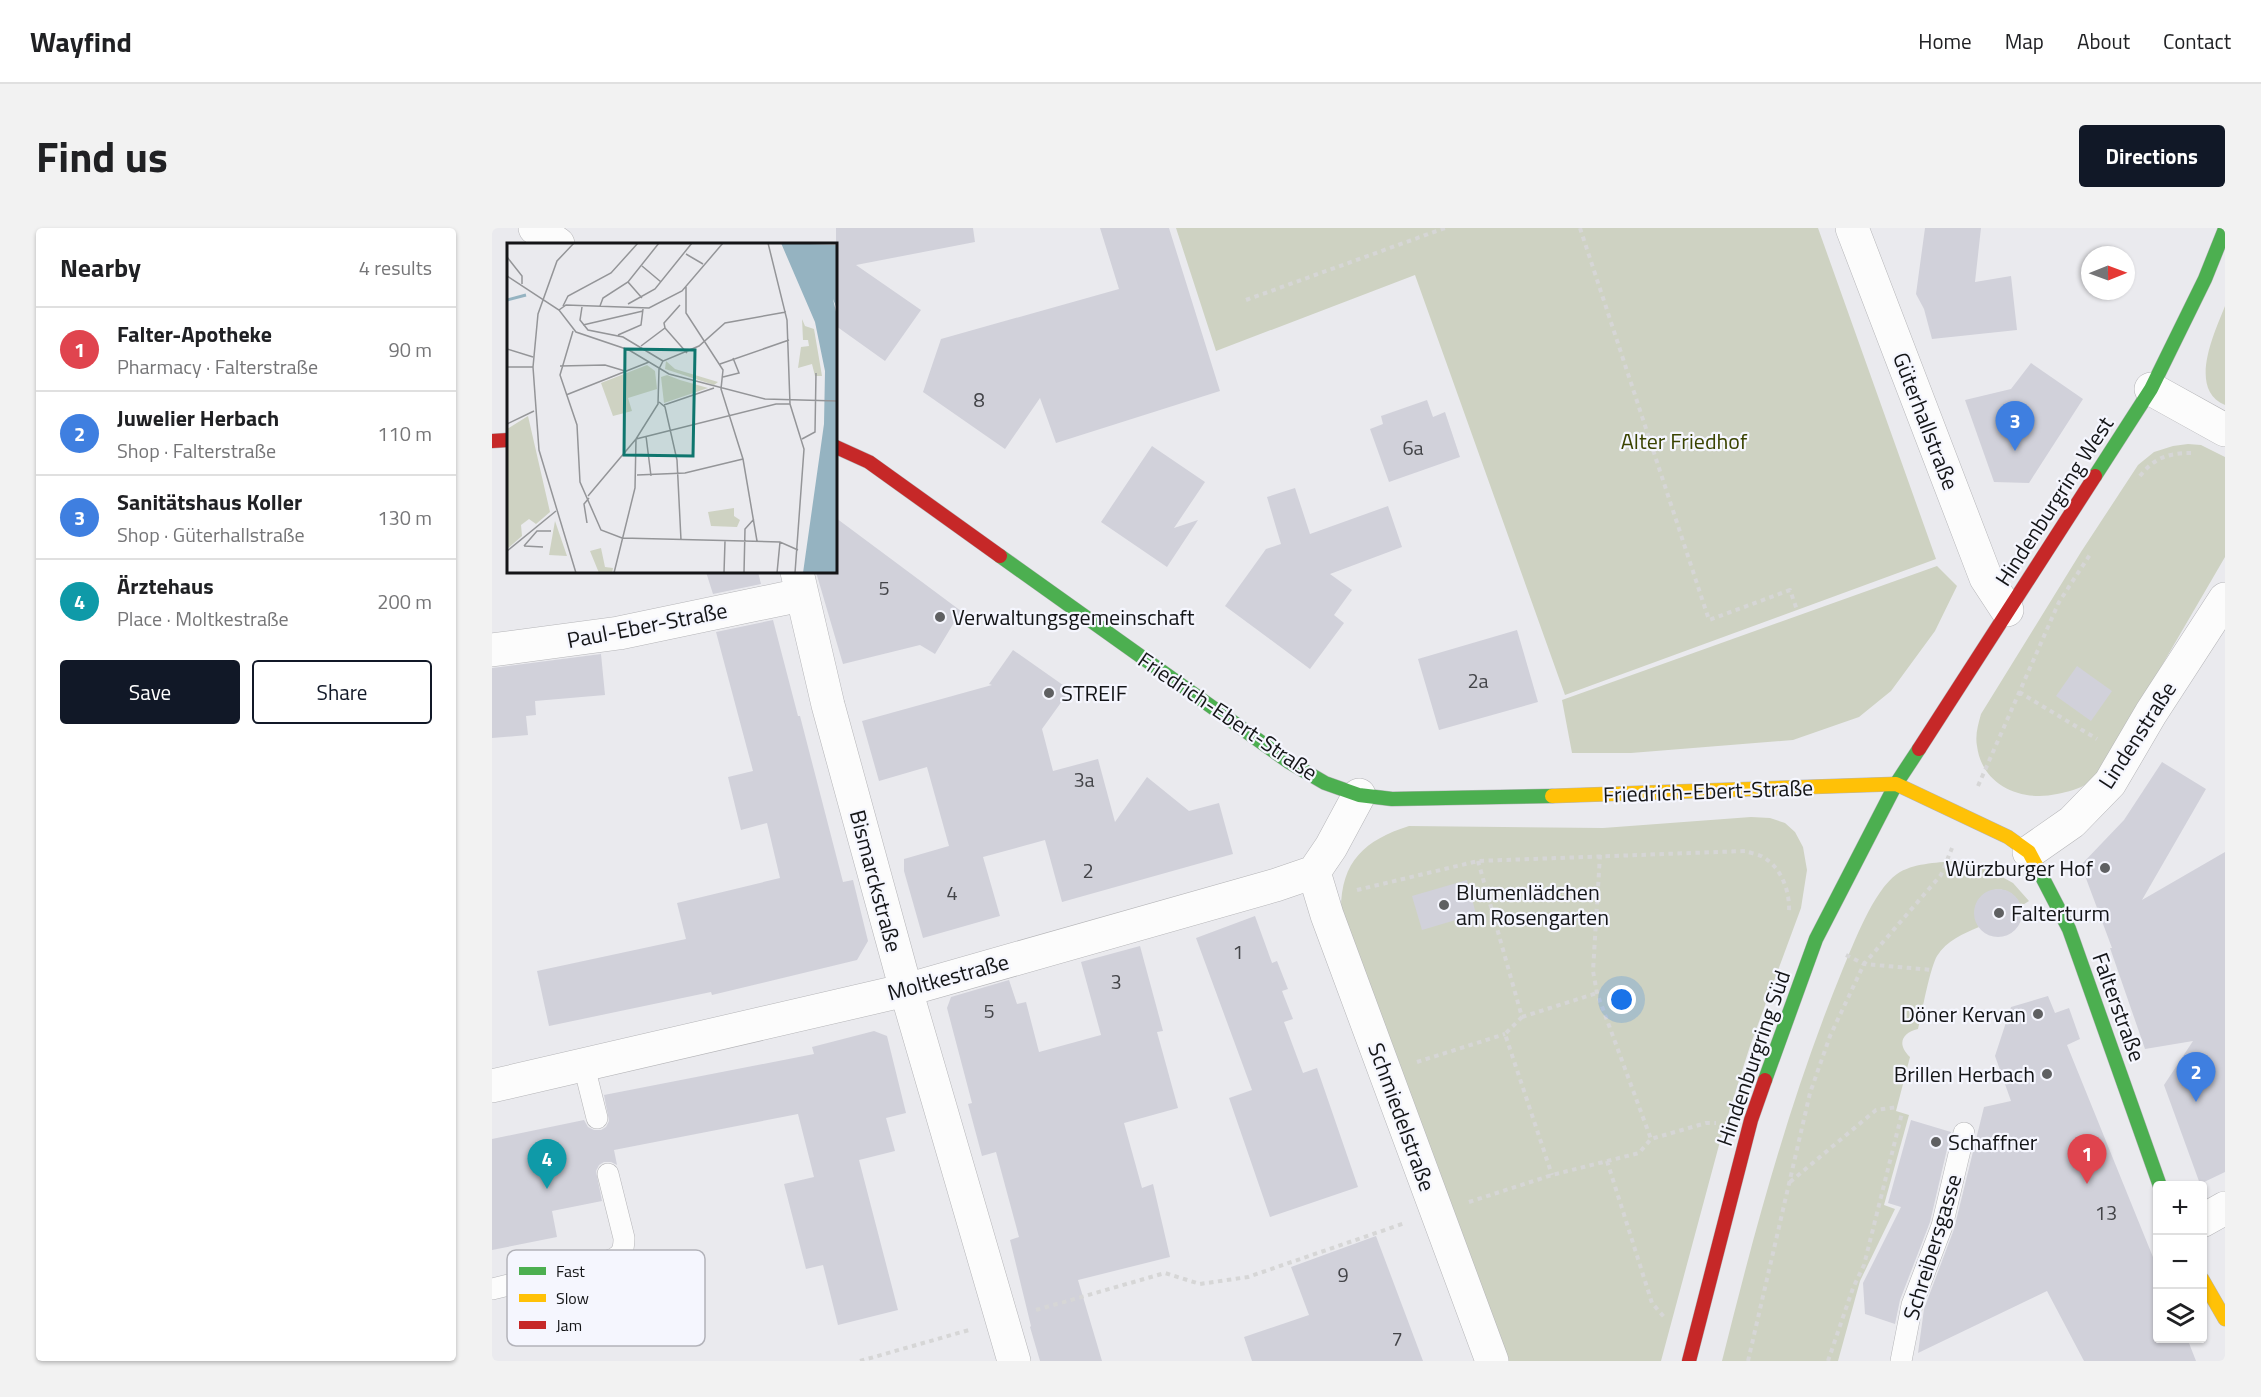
<!DOCTYPE html>
<meta charset="utf-8">
<style>
body{margin:0;font-family:"Titillium Web",sans-serif;background:#f2f2f2;color:#202124}
.controls{position:absolute;right:18px;bottom:18px;display:grid;overflow:hidden;border-radius:6px;box-shadow:0 2px 4px #0004}
.controls button{width:54px;height:54px;display:grid;place-items:center;padding:0;border:0;border-bottom:2px solid #e0e0e0;background:#fff;color:#202124;font:30px sans-serif}
.compass{position:absolute;left:1589px;top:18px;width:54px;height:54px;border-radius:50%;background:#fff;box-shadow:0 2px 4px #0004;rotate:89deg}
.you{position:absolute;left:1130px;top:772px;width:21px;height:21px;margin:-15px;border:4px solid #fff;border-radius:50%;background:#1a73e8;box-shadow:0 0 0 9px #1a73e833}
.badge{display:grid;place-items:center;width:39px;height:39px;border-radius:50%;background:#111827;color:#fff;font-size:20px;font-weight:700}
.pin{position:absolute;translate:-50% -50px;filter:drop-shadow(0 2px 3px #0008)}
.pin::after{content:'';position:absolute;top:32px;width:21px;height:18px;background:inherit;clip-path:polygon(0 0,100% 0,50% 100%)}
.list{margin:0;padding:0;list-style:none}
h2{display:flex;justify-content:space-between;align-items:center;height:78px;margin:0;padding:0 24px;font-size:26px}
h2 small{font-size:20px;font-weight:400;color:#757577}
.list li{display:grid;grid-template-columns:39px 1fr auto;gap:18px;align-items:center;box-sizing:border-box;height:84px;padding:0 24px;border-top:2px solid #e0e0e0}
.list b{display:block;font-size:22px;white-space:nowrap}
.list p{margin:0;font-size:20px;white-space:nowrap;color:#757577}
.list em{font-size:20px;font-style:normal;color:#757577}
.actions{display:flex;gap:12px;padding:18px 24px}
.actions a{flex:1;padding:14px 0;border:2px solid #111827;border-radius:6px;text-align:center;font-size:21px;color:#111827}
.actions .main{background:#111827;color:#fff}
.icon{flex:none;width:33px;height:33px;fill:none;stroke:currentColor;stroke-width:2;stroke-linecap:round;stroke-linejoin:round}
.map{position:relative;flex:none;width:1733px;height:1133px;overflow:hidden;border-radius:6px}
header{display:flex;align-items:center;gap:36px;box-sizing:border-box;height:84px;padding:0 30px;background:#fff;border-bottom:2px solid #e0e0e0}
header strong{font-size:28px}
nav{display:flex;gap:33px;margin-inline-start:auto;font-size:21px}
.intro{display:flex;align-items:center;justify-content:space-between;box-sizing:border-box;height:144px;padding:0 36px}
h1{margin:0;font-size:42px}
.button{padding:15px 27px;border-radius:6px;background:#111827;color:#fff;font-size:21px;font-weight:700}
main{display:flex;gap:36px;padding:0 36px}
aside{flex:1;background:#fff;border-radius:6px;box-shadow:0 2px 4px #0004}
.map>svg:first-child{display:block}
.green{fill:#ced2c2}
.building{fill:#d1d1da}
.lines{fill:none;stroke-linecap:round;stroke-linejoin:round}
.lane-casing{stroke:#b5b5b8;stroke-width:22}
.street-casing{stroke:#b5b5b8;stroke-width:34}
.fast-casing{stroke:#b5b5b8;stroke-width:15}
.slow-casing{stroke:#b5b5b8;stroke-width:15}
.jam-casing{stroke:#b5b5b8;stroke-width:15}
.path{stroke:#d6d6d6;stroke-width:4;stroke-dasharray:4.5 4.5;stroke-linecap:butt}
.lane{stroke:#fcfcfc;stroke-width:21}
.street{stroke:#fcfcfc;stroke-width:33}
.fast{stroke:#4caf50;stroke-width:14}
.slow{stroke:#ffc107;stroke-width:14}
.jam{stroke:#c62828;stroke-width:14}
.poi-dot{fill:#5f6062;stroke:#f5f6fe;stroke-width:2}
.labels{text-anchor:middle;stroke-width:4.5;stroke-linejoin:round;paint-order:stroke}
.number-label{font-size:20px;fill:#434448}
.street-label{font-size:22px;fill:#141517;stroke:#f5f6fe}
.park-label{font-size:22px;fill:#3a4300;stroke:#f5f6fe}
.poi-label{font-size:22px;fill:#141517;stroke:#f5f6fe;text-anchor:start}
.inset-river{fill:none;stroke:#95b3c1;stroke-width:3}
.inset-road{fill:none;stroke:#949598;stroke-width:1.5}
.view{fill:#0f766e;fill-opacity:0.15;stroke:#0f766e;stroke-width:3}
.inset-edge{fill:none;stroke:#141517;stroke-width:3}
.key{fill:#f5f6fe;stroke:#b2b2b9;stroke-width:1.5}
.key-label{font-size:16px;fill:#141517}
</style>
<header>
<strong>Wayfind</strong>
<nav><a>Home</a><a>Map</a><a>About</a><a>Contact</a></nav>
</header>
<div class="intro"><h1>Find us</h1><a class="button">Directions</a></div>
<main>
<aside>
<h2>Nearby<small>4 results</small></h2>
<ul class="list">
<li><span class="badge" style="background:#e0444e">1</span><div><b>Falter-Apotheke</b><p>Pharmacy · Falterstraße</p></div><em>90 m</em></li>
<li><span class="badge" style="background:#3f7fe0">2</span><div><b>Juwelier Herbach</b><p>Shop · Falterstraße</p></div><em>110 m</em></li>
<li><span class="badge" style="background:#3f7fe0">3</span><div><b>Sanitätshaus Koller</b><p>Shop · Güterhallstraße</p></div><em>130 m</em></li>
<li><span class="badge" style="background:#0f9aa8">4</span><div><b>Ärztehaus</b><p>Place · Moltkestraße</p></div><em>200 m</em></li>
</ul>
<div class="actions"><a class="main">Save</a><a>Share</a></div>
</aside>
<div class="map">
<svg width="1733" height="1133" viewBox="0 0 1733 1133">
<rect width="100%" height="100%" fill="#eaeaee"/>
<path class="green" d="M684,0h642l118,331 -371,136 -150,-420 -199,76z
M1733,78v99c-38,-16 -10,-73 0,-99z
M1696,216l13,1 24,12v100l-124,213c-5,4 -9,9 -13,13 -8,6 -21,9 -31,11 -35,8 -75,-8 -80,-48 -2,-11 1,-21 4,-32l100,-162 57,-87 16,-13 19,-6z
M1445,338l20,20 -22,45 -44,60 -32,26 -66,23 -162,13h-59l-10,-53z
M1259,589l19,1 15,5 10,9 8,15 4,23 -6,38 -51,138 -28,88 -61,227h-154l-166,-451c0,-49 24,-70 68,-84l194,2z
M1462,633l32,7 27,15 16,18 -8,5c-15,-34 -60,-10 -42,21 -16,7 -32,13 -42,29 -7,12 -15,56 -19,73 -17,4 -21,16 -8,28l-14,54 13,4 -25,90 11,4 -35,72 -22,80h-116c33,-132 68,-263 120,-390 12,-28 31,-80 55,-97 16,-11 39,-11 57,-13z"/>
<path class="building" d="M344,0h137l2,14 -119,23 65,45 -36,51 -49,-35z
M608,0h69l51,163 -164,52 -16,-45 -35,51 -82,-57 18,-53 178,-50z
M1433,0h56l-6,54 36,-6 6,54 -85,9 -8,-30 -8,-15z
M1539,135l52,36 -54,84 -35,-1 -29,-82 46,-11z
M935,172l6,17 12,-5 15,45 -71,25 -19,-53 13,-5 -2,-8z
M660,218l53,36 -31,46 24,-8 -31,47 -66,-45z
M803,260l15,46 78,-28 14,41 -72,27 22,16 -18,25 10,8 -34,46 -85,-63 41,-57 15,-5 -14,-47z
M344,290l125,93 -26,43 -15,-9 -77,19 -27,-92h20z
M214,344h52l3,12 -48,10z
M281,392l25,96h2l43,166 10,-2 15,61 -11,19 -145,35 -1,-3 -162,34 -12,-55 149,-32 -9,-36 103,-25 -13,-55 -26,7 -13,-53 25,-6 -37,-139z
M1025,402l21,72 -99,28 -21,-71z
M521,422l57,40 -28,39 11,42 45,-12 17,63 32,-45 42,34 30,-8 14,51 -171,48 -17,-62 -62,17 17,59 -77,22 -19,-67v-12l45,-13 -22,-79 -48,14 -17,-60 130,-36 -3,-1z
M109,426l4,41 -70,6 1,14 -10,1 2,19 -36,3v-70z
M1585,438l35,25 -21,30 -35,-25z
M1670,534l44,27 -64,111 83,-48v320l-25,12 -36,-99 29,-44 -48,8 -35,-101h2l-31,-83 43,-45z
M975,652l9,34 -54,16 -10,-34z
M1482 685a24 24 0 1 1 48 0a24 24 0 1 1-48 0Z
M763,688l17,47 5,-2 11,28 -6,2 11,28 -9,3 19,51 14,-5 41,119 -88,30 -41,-119 23,-8 -56,-152z
M648,718l23,85 -6,1 21,76 -54,15 18,65 11,-4 17,73 -92,23 24,81h-62l-10,-34 1,-1 -21,-86 9,-3 -23,-85 -14,4 -14,-52 4,-1 -25,-95 4,-11 58,-17 8,24 9,-2 13,50 62,-17 -20,-73z
M1556,768l7,17 14,-5 11,31 -13,6 90,222v71h30l9,23h-112l-37,-70 -129,62 6,-44 30,-80 30,-122 27,-6 -16,-45 16,-49z
M382,803l13,5 19,77 -20,5 9,33 -36,9 39,150 -60,15 -15,-60 -17,4 -22,-85 30,-7 -16,-63 -184,36 3,15 -6,-3h-7l-5,3 -3,6 6,30 -50,10 5,26 -65,13v-111l92,-19 4,7 6,3h7l5,-3 3,-6 -5,-26 210,-41 -2,-7z
M1419,892l40,12 -21,90 -30,78 -5,24 -30,-10 -2,-31 38,-76 -13,-4z
M884,1008l47,125h-171l-8,-24 65,-22 -18,-48z"/>
<g class="lines">
<g class="lane-casing">
<path id="lane" d="M92,838l13,52
M0,1061l119,-29c11,-5 13,-10 13,-22l-16,-64
M1409,1133l11,-56 30,-79 22,-93"/>
</g>
<g class="street-casing">
<path id="street" d="M43,0l23,16
M1360,0l134,350 21,32
M1659,161l74,41
M305,344l31,133 78,285 108,371
M0,422l127,-17 182,-38
M1537,624l43,-30 38,-39 41,-70 74,-114
M822,644l13,43 165,446
M0,858l414,-96 370,-105 38,-13 17,-25 28,-52
M1710,993l23,-13"/>
</g>
<g class="fast-casing">
<path id="fast" d="M1603,248l56,-87 54,-110 20,-50
M508,328l289,206 36,21 34,12 33,4 160,-3
M1546,641l31,60 91,257
M1273,852l51,-141 80,-155 23,-35"/>
</g>
<g class="slow-casing">
<path id="slow" d="M1060,568l344,-12 112,53 21,15 9,17
M1710,1051l23,40"/>
</g>
<g class="jam-casing">
<path id="jam" d="M0,213l16,-1
M344,219l33,15 131,94
M1427,521l176,-273
M1197,1133l62,-241 14,-40"/>
</g>
<path class="path" d="M1088,0l129,392 81,-30 7,20
M754,72l199,-72
M1648,248c14,-18 28,-23 51,-23
M1527,464l78,47
M1486,558l81,-184 32,-49
M1108,627l-7,116 4,22 54,146
M986,633l44,156 -17,17 47,141
M865,662l121,-29 267,-10c5,2 13,3 18,6 19,11 27,35 26,55
M1354,727l18,9 69,6
M1030,789l75,-24
M925,834l88,-28
M1115,933l45,142 12,14
M1298,954l86,-72 22,-3
M977,974l83,-27 87,-22 12,-14 55,-16h10
M544,1082l129,-37 35,11 48,-7 157,-54
M368,1133l109,-31
M1256,1133l62,-268 20,-57 34,-72 77,-89 11,-27
M1336,1133l25,-73 11,-23 38,-152"/>
<use href="#lane" class="lane"/>
<use href="#street" class="street"/>
<use href="#fast" class="fast"/>
<use href="#slow" class="slow"/>
<use href="#jam" class="jam"/>
</g>
<g class="poi-dot">
<circle cx="448" cy="389" r="6"/>
<circle cx="557" cy="465" r="6"/>
<circle cx="1613" cy="640" r="6"/>
<circle cx="952" cy="677" r="6"/>
<circle cx="1507" cy="685" r="6"/>
<circle cx="1546" cy="786" r="6"/>
<circle cx="1555" cy="846" r="6"/>
<circle cx="1444" cy="914" r="6"/>
</g>
<g class="labels">
<g class="number-label">
<text x="487" y="179">8</text>
<text x="921" y="227">6a</text>
<text x="392" y="367">5</text>
<text x="986" y="460">2a</text>
<text x="592" y="559">3a</text>
<text x="596" y="650">2</text>
<text x="460" y="672">4</text>
<text x="746" y="731">1</text>
<text x="624" y="761">3</text>
<text x="497" y="790">5</text>
<text x="1614" y="992">13</text>
<text x="851" y="1054">9</text>
<text x="905" y="1118">7</text>
</g>
<g class="street-label">
<text transform="translate(1434 193) rotate(69)" y="8">Güterhallstraße</text>
<text transform="translate(1562 273) rotate(-57)" y="8">Hindenburgring West</text>
<text transform="translate(155 397) rotate(-11)" y="8">Paul-Eber-Straße</text>
<text transform="translate(736 488) rotate(34)" y="8">Friedrich-Ebert-Straße</text>
<text transform="translate(1645 507) rotate(-57)" y="8">Lindenstraße</text>
<text transform="translate(1216 563) rotate(-2)" y="8">Friedrich-Ebert-Straße</text>
<text transform="translate(384 653) rotate(75)" y="8">Bismarckstraße</text>
<text transform="translate(456 749) rotate(-15)" y="8">Moltkestraße</text>
<text transform="translate(1627 779) rotate(70)" y="8">Falterstraße</text>
<text transform="translate(1261 830) rotate(-71)" y="8">Hindenburgring Süd</text>
<text transform="translate(910 889) rotate(70)" y="8">Schmiedelstraße</text>
<text transform="translate(1440 1019) rotate(-73)" y="8">Schreibersgasse</text>
</g>
<g class="park-label">
<text x="1192" y="221">Alter Friedhof</text>
</g>
<g class="poi-label">
<text x="460" y="397">Verwaltungsgemeinschaft</text>
<text x="569" y="473">STREIF</text>
<text x="1601" y="648" text-anchor="end">Würzburger Hof</text>
<text x="964" y="672">Blumenlädchen<tspan x="964" dy="25">am Rosengarten</tspan></text>
<text x="1519" y="693">Falterturm</text>
<text x="1534" y="794" text-anchor="end">Döner Kervan</text>
<text x="1543" y="854" text-anchor="end">Brillen Herbach</text>
<text x="1456" y="922">Schaffner</text>
</g>
</g>
<g transform="translate(15 15)">
<rect width="330" height="330" fill="#eaeaee"/>
<path d="M295,76l3,7 9,3 8,47h-7l-3,-12 -14,4 3,-21 8,-1 -1,-6h-5zM159,118l9,8 43,13 -4,3 -49,-16zM140,122l8,6 2,18 -29,9 4,13 -19,5 -12,-33zM160,132l13,5 28,8 -44,15 -3,-26zM21,173l22,96 -14,12 -7,-5 -8,6 1,11 -15,13v-120zM227,265v8l6,4 -3,7 -26,-1 -3,-14zM48,278l12,35 -18,-1zM94,305l4,19 8,1 -1,5h-13l-9,-22z" fill="#ced2c2"/>
<path d="M274,0l56,2v64l-4,-10 4,17v257h-34l21,-149 1,-53 -10,-49z" fill="#95b3c1"/>
<path class="inset-river" d="M0,57l19,-5"/>
<path class="inset-road" d="M67,0l-17,18 -19,53 -5,53 6,83 37,123M261,0l19,77 3,84 14,45 -9,124M179,11l17,10M0,14l15,19v8M135,23l19,16M0,33l52,34 17,22 53,18 40,24 96,25 72,2M121,39l14,16M179,44v26l37,57 -2,19 22,70 14,82M121,61l27,-15 37,-46M56,63l5,-10 43,-23 27,-30M93,63l3,-8 25,-16 31,-39M75,64l-2,13 8,10 35,7 40,24M52,67l7,-5 83,3 33,-17 41,-48M76,82l60,-14M158,85l-1,-5 16,-18M66,88l-13,44 17,50 3,57 21,48 21,8 158,4 18,8M111,92l23,-10 2,-16M134,103l24,-18 22,25M0,106l26,8M213,121l69,-24M53,123l45,-1 20,6M0,124h26M216,134l16,-4 -6,-15M59,152l83,-33M152,159l6,5 12,53 4,80M157,162l50,-17M0,181l27,-13M139,193l5,40M129,196l140,-35h14M295,196l13,-7 1,-59M130,232l48,-2 58,-14M81,253l48,-57 22,-35 1,-35 4,-8 36,-15 26,-23 61,-11M80,280l-3,-19 5,-6M17,303l13,-15h14M17,303l19,1M0,308l49,-40M107,330l21,-85 1,-49M217,330l1,-32M237,330l1,-44 9,-10M270,330l3,-31"/>
<path class="view" d="M118,106l70,1 -2,106 -69,-1z"/>
<rect width="330" height="330" class="inset-edge"/>
</g>
<rect x="15" y="1022" width="198" height="96" rx="9" class="key"/>
<rect x="27" y="1039" width="27" height="8" fill="#4caf50"/>
<rect x="27" y="1066" width="27" height="8" fill="#ffc107"/>
<rect x="27" y="1093" width="27" height="8" fill="#c62828"/>
<g class="key-label">
<text x="64" y="1049">Fast</text>
<text x="64" y="1076">Slow</text>
<text x="64" y="1103">Jam</text>
</g>
</svg>
<div class="controls">
<button>+</button>
<button>−</button>
<button><svg class="icon" aria-label="layers" viewBox="0 0 24 24"><path d="M12 4l9 5-9 5-9-5zM3 14l9 5 9-5"/></svg></button>
</div>
<svg class="compass" viewBox="-18 -18 36 36"><path d="M0-13l5 13h-10z" fill="#e53935"/><path d="M0 13l5-13h-10z" fill="#757577"/></svg>
<div class="you"></div>
<div class="pin badge" style="left:1595px;top:956px;background:#e0444e">1</div>
<div class="pin badge" style="left:1704px;top:874px;background:#3f7fe0">2</div>
<div class="pin badge" style="left:1523px;top:223px;background:#3f7fe0">3</div>
<div class="pin badge" style="left:55px;top:961px;background:#0f9aa8">4</div>
</div>
</main>
